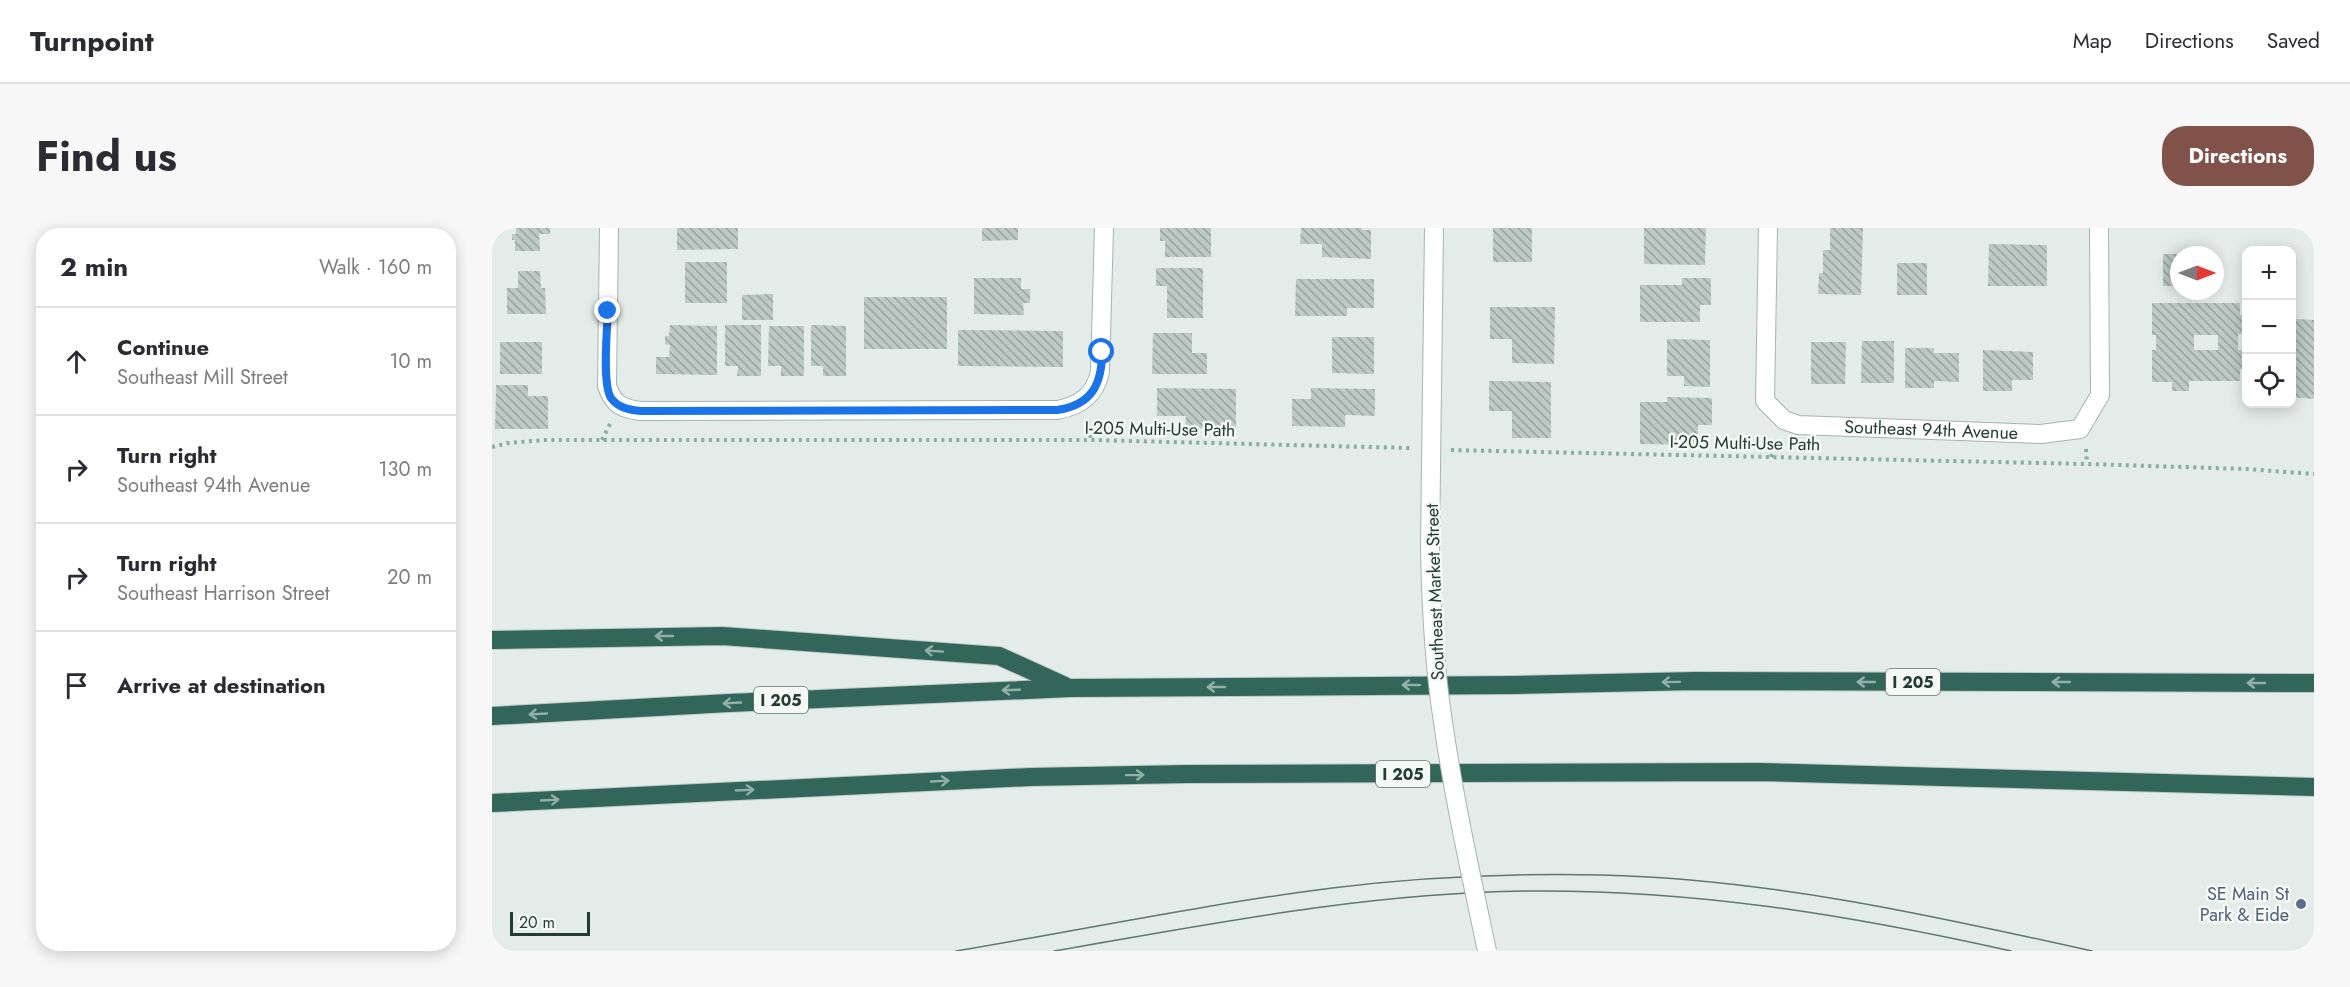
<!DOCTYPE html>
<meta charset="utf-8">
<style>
body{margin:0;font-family:Jost,sans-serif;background:#f7f7f7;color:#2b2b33}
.controls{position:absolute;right:18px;top:18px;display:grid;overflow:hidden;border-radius:12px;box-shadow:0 3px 15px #0003}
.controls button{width:54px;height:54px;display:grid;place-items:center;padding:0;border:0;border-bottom:2px solid #e1e1e2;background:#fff;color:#2b2b33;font:30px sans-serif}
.compass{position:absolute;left:1678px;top:18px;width:54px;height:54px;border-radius:50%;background:#fff;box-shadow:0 3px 15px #0003;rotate:90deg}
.scale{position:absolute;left:18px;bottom:15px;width:80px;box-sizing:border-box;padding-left:6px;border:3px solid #243c35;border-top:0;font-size:16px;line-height:21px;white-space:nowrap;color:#243c35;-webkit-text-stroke:4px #f4f9f6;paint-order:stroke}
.stop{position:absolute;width:18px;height:18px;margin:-14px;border:4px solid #1a73e8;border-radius:50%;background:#fff}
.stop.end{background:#1a73e8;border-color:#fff;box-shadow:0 2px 6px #0008}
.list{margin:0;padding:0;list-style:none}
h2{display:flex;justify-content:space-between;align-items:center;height:78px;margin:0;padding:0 24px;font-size:26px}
h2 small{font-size:20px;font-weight:400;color:#7c7c81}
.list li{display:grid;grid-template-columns:39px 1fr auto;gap:18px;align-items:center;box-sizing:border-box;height:108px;padding:0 24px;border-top:2px solid #e1e1e2}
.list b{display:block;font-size:22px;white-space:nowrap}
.list p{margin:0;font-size:20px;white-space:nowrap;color:#7c7c81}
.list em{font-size:20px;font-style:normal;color:#7c7c81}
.icon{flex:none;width:33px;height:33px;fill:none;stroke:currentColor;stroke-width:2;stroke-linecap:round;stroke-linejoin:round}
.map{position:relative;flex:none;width:1822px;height:723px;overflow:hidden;border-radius:24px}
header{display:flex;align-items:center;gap:36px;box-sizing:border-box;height:84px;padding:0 30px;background:#fff;border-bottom:2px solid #e1e1e2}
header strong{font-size:28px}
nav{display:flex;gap:33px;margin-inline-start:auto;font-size:21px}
.intro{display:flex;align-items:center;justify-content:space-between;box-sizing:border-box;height:144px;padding:0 36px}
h1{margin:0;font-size:42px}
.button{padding:15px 27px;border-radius:24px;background:#80524a;color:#fff;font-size:21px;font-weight:700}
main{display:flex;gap:36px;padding:0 36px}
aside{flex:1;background:#fff;border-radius:24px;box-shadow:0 3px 15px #0003}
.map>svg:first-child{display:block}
.building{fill:url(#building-back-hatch);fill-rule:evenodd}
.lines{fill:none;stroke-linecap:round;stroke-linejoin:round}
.street-casing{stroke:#a6b4af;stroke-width:20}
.secondary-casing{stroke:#a2b7af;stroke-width:20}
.highway-casing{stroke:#c2c8c6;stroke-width:20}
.path{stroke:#86ada0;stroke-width:4;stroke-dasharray:3 4.5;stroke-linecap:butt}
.street{stroke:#fff;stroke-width:18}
.secondary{stroke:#fff;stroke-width:18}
.highway{stroke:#32665a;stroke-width:18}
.tram{stroke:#5f7770;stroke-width:1.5}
.secondary-bridge-casing{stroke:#a2b7af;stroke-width:20;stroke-linecap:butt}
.secondary-bridge{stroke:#fff;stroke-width:18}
.oneway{stroke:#93b0a8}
.route{stroke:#1a73e8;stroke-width:8}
.service-dot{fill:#5c6f8a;stroke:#f4f9f6;stroke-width:2}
.labels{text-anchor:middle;stroke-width:5;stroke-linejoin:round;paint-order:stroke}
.shield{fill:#f4f9f6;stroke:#62756f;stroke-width:1.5}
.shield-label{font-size:16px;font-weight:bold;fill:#243c35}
.street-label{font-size:18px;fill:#243c35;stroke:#f4f9f6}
.service-label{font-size:18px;fill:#4e5e75;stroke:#f4f9f6;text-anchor:end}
</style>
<header>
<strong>Turnpoint</strong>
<nav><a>Map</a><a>Directions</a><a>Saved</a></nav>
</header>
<div class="intro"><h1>Find us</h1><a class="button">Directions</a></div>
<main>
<aside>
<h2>2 min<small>Walk · 160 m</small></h2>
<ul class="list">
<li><svg class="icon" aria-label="ahead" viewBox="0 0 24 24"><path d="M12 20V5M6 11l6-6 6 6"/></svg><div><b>Continue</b><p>Southeast Mill Street</p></div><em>10 m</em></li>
<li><svg class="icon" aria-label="right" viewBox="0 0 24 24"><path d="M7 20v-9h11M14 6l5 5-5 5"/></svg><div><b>Turn right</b><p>Southeast 94th Avenue</p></div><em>130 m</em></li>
<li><svg class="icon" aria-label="right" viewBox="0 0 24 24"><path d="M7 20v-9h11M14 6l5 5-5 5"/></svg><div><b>Turn right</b><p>Southeast Harrison Street</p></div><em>20 m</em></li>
<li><svg class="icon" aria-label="arrive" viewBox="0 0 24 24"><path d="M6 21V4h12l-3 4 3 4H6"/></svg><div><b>Arrive at destination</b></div></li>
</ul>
</aside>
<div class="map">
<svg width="1822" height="723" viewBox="0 0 1822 723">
<defs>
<pattern id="building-back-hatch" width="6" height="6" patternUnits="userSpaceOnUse" patternTransform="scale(1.5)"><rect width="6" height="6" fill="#bcc9c4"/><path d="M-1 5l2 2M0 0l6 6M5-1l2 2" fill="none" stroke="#99a4a0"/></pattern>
</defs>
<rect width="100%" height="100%" fill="#e3ece8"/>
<path class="building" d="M24,0h34v6h-11l1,17h-25v-11h-3v-6h4z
M185,0h61v21l-61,1z
M490,0h36v12l-36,1z
M668,0h51v29h-46v-16h-5z
M809,0h61v2h9v29l-49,-2v-13h-22z
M1001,0h39v34h-39z
M1152,0h62l-1,37 -61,-1z
M1338,0h33l-2,67 -43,-1 1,-21h4v-23h7z
M1497,16l58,1v41h-59z
M1671,26h16v32h-16z
M193,34h42v41h-42z
M1405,35h30v32h-30z
M664,40h47v50h-36v-32h-11z
M26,43h22l1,17h4l1,26h-39v-26h11z
M482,50h47v11h9v14h-7l1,12 -50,-1z
M1190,50h29v27h-11v17h-60v-37h42z
M804,51h78v29h-27v8h-52z
M281,66v26h-31v-25z
M372,69h83v52h-83z
M1660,75h88v12h5v19h-7v16h7v19h-5v12h-51v10h-17v-9h-20v-32h4v-15h-4zM1702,107h24v15h-24z
M998,79h65l-1,57 -42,-1v-24h-22z
M1804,91l18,1v79l-22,-2v-31h2l1,-16h-3v-19h3z
M178,97l47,1v49l-61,-1v-17h13l1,-12 -5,-1v-8h4z
M233,97h36v51h-24l1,-10h-13z
M319,97l35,1v50h-23v-10h-12z
M277,98h35v50h-23v-10h-13z
M466,102l105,1v36l-105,-1z
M661,105h39v20h15v21h-55z
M840,109h42v37l-42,-1z
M1175,111l43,1v47l-26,-1v-10h-17z
M1370,113h32v42h-33z
M8,114h42v32h-42z
M1319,114h35l-1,42h-34z
M1413,120h29v5h25v29l-25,-1v7h-29z
M1491,122l50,2v28h-21v11h-29z
M997,153l62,1v56h-39v-27h-23z
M4,157h32v11h20v33h-53z
M665,160l79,1v40l-51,-1 1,-12h-29z
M819,160l64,1v27l-30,-1v12l-53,-1v-27h19z
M1175,169l45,1v27h-14v20l-58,-1v-42h27z"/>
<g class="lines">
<g class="street-casing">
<g id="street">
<path d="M117,0l-2,158c6,18 15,23 34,25l416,-1c23,-4 38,-15 43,-38l4,-144"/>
<path id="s1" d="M1276,0l-3,173 19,19 14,5 243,9 39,-5 20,-34 -1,-167"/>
</g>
</g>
<g class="secondary-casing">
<path id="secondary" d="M938,320l4,-320"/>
</g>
<g class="highway-casing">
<path id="highway" d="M0,412l230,-4 277,20 66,30
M0,488l237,-13 341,-15 442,-3 183,-4 619,2
M0,575l538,-26 157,-3 571,-2 556,15"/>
</g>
<path class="path" d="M596,192l3,20
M110,212l8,-16
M0,219l16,-4 36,-3h547l320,8
M1594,221l1,15
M959,222l636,14 159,5 68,5
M1279,229l6,-17"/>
<use href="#street" class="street"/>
<use href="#secondary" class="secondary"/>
<use href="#highway" class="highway"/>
<path class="tram" d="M464,723c125,-21 250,-47 376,-63 89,-11 180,-15 270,-13 166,4 328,40 490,76
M562,723c156,-27 312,-58 471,-60 168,-2 324,24 486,60"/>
<g class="secondary-bridge-casing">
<path id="secondary-bridge" d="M938,320c1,58 4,116 13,174 11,77 28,153 44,229"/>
</g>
<use href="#secondary-bridge" class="secondary-bridge"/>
</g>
<defs><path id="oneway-shaft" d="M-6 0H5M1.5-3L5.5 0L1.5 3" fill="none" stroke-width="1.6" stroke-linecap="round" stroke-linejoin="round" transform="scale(1.5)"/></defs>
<g class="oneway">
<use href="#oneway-shaft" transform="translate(172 408) rotate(180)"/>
<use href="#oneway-shaft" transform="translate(442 423) rotate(-176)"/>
<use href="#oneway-shaft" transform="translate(1179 454) rotate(179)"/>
<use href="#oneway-shaft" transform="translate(1374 454) rotate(-180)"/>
<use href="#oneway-shaft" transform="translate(1569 454) rotate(-180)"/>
<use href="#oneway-shaft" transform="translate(1764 455) rotate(-180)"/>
<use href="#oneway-shaft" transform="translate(919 457) rotate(180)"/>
<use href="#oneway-shaft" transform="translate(724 459) rotate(180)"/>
<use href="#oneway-shaft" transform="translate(519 462) rotate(178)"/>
<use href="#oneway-shaft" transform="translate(240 475) rotate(177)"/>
<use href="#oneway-shaft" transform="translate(46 486) rotate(177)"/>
<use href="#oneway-shaft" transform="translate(643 547) rotate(-1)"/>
<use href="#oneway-shaft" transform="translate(448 553) rotate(-3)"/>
<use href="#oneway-shaft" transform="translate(253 562) rotate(-3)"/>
<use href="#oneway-shaft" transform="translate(58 572) rotate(-3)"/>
</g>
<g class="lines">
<path class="route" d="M116,83c-1,19 -6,73 3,87 7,10 19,12 30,13l416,-1c35,-5 45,-26 45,-58"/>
</g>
<circle class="service-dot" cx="1809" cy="676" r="6"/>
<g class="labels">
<g class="shield">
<rect x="1394" y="441" width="54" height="26" rx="4.5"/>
<rect x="262" y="459" width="54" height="26" rx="4.5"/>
<rect x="884" y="533" width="54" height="26" rx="4.5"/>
</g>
<g class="shield-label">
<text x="1421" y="460">I 205</text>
<text x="289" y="478">I 205</text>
<text x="911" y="552">I 205</text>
</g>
<g class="street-label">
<text transform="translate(668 201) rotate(1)" y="6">I-205 Multi-Use Path</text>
<text dy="6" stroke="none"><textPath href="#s1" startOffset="348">Southeast 94th Avenue</textPath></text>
<text transform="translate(1253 215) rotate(1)" y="6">I-205 Multi-Use Path</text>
<text transform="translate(943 364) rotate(-92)" y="6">Southeast Market Street</text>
</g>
<g class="service-label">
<text x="1797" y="672">SE Main St<tspan x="1797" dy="21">Park &amp; Eide</tspan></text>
</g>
</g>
</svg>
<div class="controls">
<button>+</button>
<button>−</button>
<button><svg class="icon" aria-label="locate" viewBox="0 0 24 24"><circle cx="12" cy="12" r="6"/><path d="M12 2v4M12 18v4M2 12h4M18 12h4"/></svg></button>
</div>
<svg class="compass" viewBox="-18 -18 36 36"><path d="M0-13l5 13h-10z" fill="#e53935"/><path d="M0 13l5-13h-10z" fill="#7c7c81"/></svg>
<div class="scale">20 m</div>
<div class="stop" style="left:610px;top:124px"></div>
<div class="stop end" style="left:116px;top:83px"></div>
</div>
</main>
